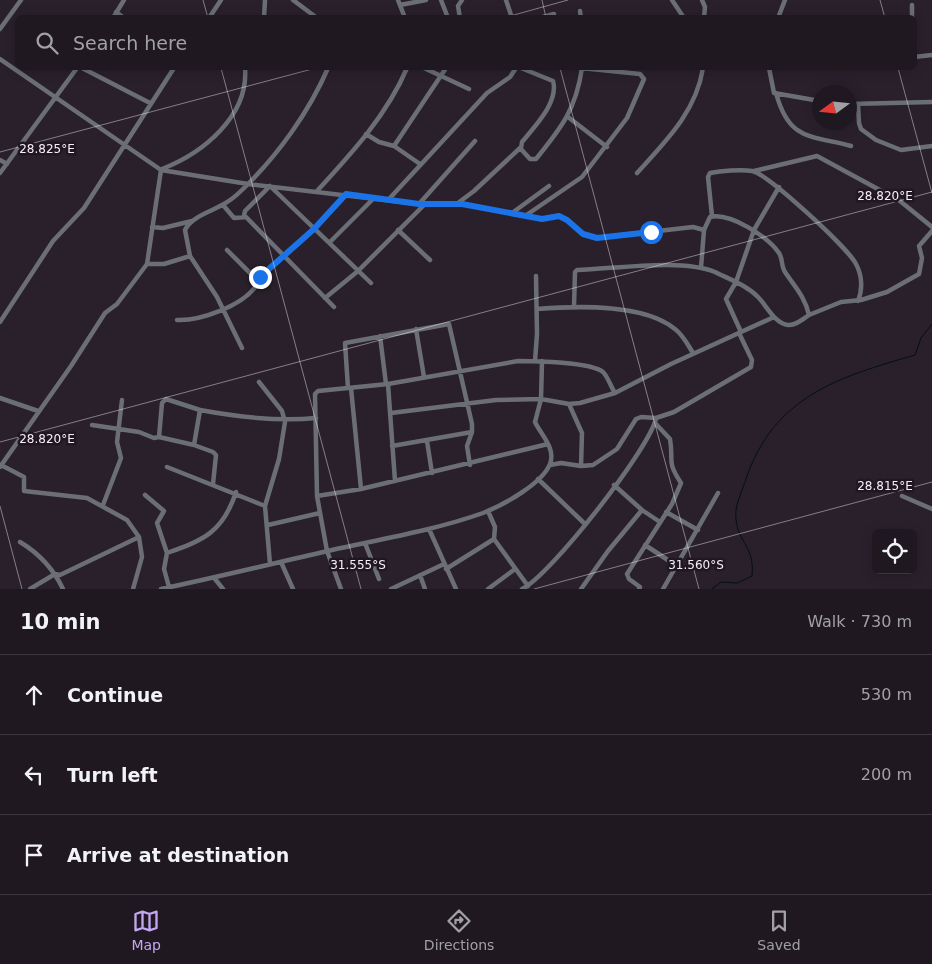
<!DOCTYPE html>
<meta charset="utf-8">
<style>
body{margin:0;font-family:"DejaVu Sans",sans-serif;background:#272129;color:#f1f3f6}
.controls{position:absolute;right:15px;bottom:15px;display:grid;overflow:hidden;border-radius:8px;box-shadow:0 2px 12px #0003}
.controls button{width:45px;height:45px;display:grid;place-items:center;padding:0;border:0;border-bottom:1px solid #3c373e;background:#1f1820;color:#f1f3f6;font:25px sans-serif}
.compass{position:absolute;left:812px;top:85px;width:45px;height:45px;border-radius:50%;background:#1f1820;box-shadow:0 2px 12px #0003;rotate:255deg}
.stop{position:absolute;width:15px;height:15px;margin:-11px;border:4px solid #1a73e8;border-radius:50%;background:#fff}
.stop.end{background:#1a73e8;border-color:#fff;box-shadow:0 1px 5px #0008}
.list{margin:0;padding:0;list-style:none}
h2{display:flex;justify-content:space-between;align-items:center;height:65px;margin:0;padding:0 20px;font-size:21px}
h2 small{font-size:16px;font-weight:400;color:#a1a0a5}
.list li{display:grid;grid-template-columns:32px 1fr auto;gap:15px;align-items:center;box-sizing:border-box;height:80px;padding:0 20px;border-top:1px solid #3c373e}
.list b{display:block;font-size:19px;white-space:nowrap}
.list em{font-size:16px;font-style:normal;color:#a1a0a5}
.icon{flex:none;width:28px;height:28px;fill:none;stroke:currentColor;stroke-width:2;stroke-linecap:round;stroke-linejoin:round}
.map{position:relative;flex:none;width:932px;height:589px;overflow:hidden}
.search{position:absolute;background:#1f1820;box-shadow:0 2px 12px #0003;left:15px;right:15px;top:15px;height:55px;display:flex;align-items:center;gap:12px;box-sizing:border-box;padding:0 18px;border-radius:8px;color:#a1a0a5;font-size:19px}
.sheet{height:305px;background:#1f1820}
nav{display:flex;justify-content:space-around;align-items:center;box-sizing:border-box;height:70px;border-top:1px solid #3c373e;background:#1f1820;font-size:14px;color:#a1a0a5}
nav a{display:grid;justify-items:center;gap:2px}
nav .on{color:#c3a7f2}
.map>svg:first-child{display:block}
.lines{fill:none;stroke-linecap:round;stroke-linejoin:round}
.stream{stroke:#021111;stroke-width:1}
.minor{stroke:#6b6f75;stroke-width:4.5}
.route{stroke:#1a73e8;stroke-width:6}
.ticks{fill:none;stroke:#f6eff7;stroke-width:1;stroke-opacity:0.45}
.ticks-label{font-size:12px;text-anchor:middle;fill:#f6eff7;stroke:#201721;stroke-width:5;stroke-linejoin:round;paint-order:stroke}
</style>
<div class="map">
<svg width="932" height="589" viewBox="0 0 932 589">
<rect width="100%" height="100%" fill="#29202b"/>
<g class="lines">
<path class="stream" d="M712,589l9,-7 16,1 15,-7c3,-30 -14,-33 -16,-57 -2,-12 6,-28 10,-40 28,-83 93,-102 169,-124l6,-17 11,-14"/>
<path class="minor" d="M293,0l24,18
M398,0l7,18
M441,0l7,18
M506,0l6,18
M672,0l12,18
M702,0l3,7 -1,11
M400,5l26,-5
M912,5v13
M580,11l1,7
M116,12l8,6
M113,18l11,-18
M209,18l12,-18
M264,18l1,-18
M460,18l-2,-12 4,-6
M539,18l15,-4
M778,18l7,-18
M0,29l21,-29
M914,57l18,-2
M0,59l161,111 87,14 171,20h43l80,15 17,-3 8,4 16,14 14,4 96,-11 11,3
M82,68l68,35
M424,68l45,21
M769,68l5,25 46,8
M776,93c13,48 34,42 75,53
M850,104l82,-2
M858,104l1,19 2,6 15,11 25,10 31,-4
M568,117l39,30
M366,134l13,8 15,4 26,18
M394,146l52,-78
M521,148l1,-6c13,-16 37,-40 31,-61l-32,-13
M0,160l7,4
M162,169c41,-16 87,-53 83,-101
M754,171l63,-15 83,45 32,26
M0,173l77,-105
M637,173c29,-32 59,-61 66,-105
M317,191c34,-37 70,-76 90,-123
M389,199l98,-106 23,-16 6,-9
M458,203l16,-12 46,-43 10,11h6c26,-32 40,-50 46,-91
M419,204l56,-63
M223,205l11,13 12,-1 88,90
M512,213l37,-27
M244,216l1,-5 25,-25 101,97
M525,216l57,-39 45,-59 17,-39 -4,-5 -59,-6
M712,216l-4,-39 2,-4c10,-2 31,-4 42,-2 16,3 96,77 104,93 6,11 7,25 2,37
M152,227l11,1 29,-7
M398,230l32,30
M330,242l44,-44
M227,250l31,31
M147,264h17l26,-8
M736,282l18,-52 25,-43
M736,282l-10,17 15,33
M325,298l33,-27 67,-67
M574,306l1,-34 2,-2c38,-1 104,-12 138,2 14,7 31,13 43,25 8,8 17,27 30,28 7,1 15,-6 21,-10 -4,-18 -14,-28 -24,-43 -4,-6 -2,-13 -6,-19 -11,-16 -49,-41 -69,-36l-6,13 -3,38
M537,309c39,-3 107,-6 138,20 8,6 13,16 18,24
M809,315l32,-13 20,-2 26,-8 32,-18 3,-16 -3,-12 13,-15
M177,320c23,1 65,-14 79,-34 2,-3 3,-8 5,-11l53,-46 32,-34
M0,322l53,-81 31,-33 90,-140
M416,329l8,48
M380,336l6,48
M242,348l-25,-51 -27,-41 -5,-26c6,-13 25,-18 37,-25 8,-4 15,-10 21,-16 35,-34 66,-77 85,-121
M535,361l2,-27 -1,-58
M259,382l23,29 3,11 -6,37 -14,47 5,58
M388,384l7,97
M348,388l-3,-45 104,-19 23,100v8l-5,14 3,19
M351,388l10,101
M0,398l38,13
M569,404l13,29 -1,33
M391,413l105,-13 45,-1 28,5 11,-1 35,-10 56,-29 103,-47
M92,425l47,7 15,6 5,-1
M427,441l5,32
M194,445l-35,-8 3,-34 4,-4 34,11
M392,446l80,-14
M1,465l23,12v14l63,7 40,22 12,17 3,20 -9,32
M550,465l11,-2 20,3 12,-1 24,-16 19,-30 5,-2 15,1 18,-6 77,-45 1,-7 -13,-27
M0,467l71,-101 34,-53 12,-9 30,-40 14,-94
M167,467l98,39
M538,479l47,45
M213,484l3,-29 -3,-3 -19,-7 6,-35c38,7 79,12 116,8
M614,485l28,25 18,12
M145,495l19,16 -7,12 10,30 -3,16 5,18
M317,496l44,-7 187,-45
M902,496l30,13
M103,505l18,-47 -4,-16 5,-42
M666,512l32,18
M268,525l52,-12
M429,529l27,60
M494,539l34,47
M20,542c20,12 33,26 43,47
M365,543l14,36
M645,545l32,21
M167,553c37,-13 56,-21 69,-61
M281,562l12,27
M446,569l48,-30 1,-12 -7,-16
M420,575l5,14
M215,579l8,10
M30,589l25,-15 5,1 79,-38
M161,589c57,-12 114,-26 171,-39 50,-11 103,-20 151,-37 20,-8 59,-29 67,-49 6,-16 -9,-29 -15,-42l6,-23 1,-38
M341,589l-14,-38 -10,-55 -2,-102 3,-3 70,-7 130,-23c17,0 73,1 85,11 5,5 8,15 12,21
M391,589l53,-25
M488,589l27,-20
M522,589c27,-12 129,-142 134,-171
M581,589l27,-38 34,-41
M639,589l1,-2 -11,-8 -2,-5 45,-70 9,-21c-15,-23 -7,-20 -11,-44l-15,-16
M663,589l55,-96"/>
</g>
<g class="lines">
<path class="route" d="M260,277l54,-48 32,-35 73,10h43l80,15 17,-3 8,4 16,14 14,4 54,-6"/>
</g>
<path class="ticks" d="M203,0l5,18M542,0l4,18M880,0l5,18M503,18l65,-18M221,68l140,521M560,68l139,521M898,68l34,125M0,152l316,-84M0,442l932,-250M0,506l22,83M534,589l398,-107"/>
<g class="ticks-label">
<text x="47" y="153">28.825°E</text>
<text x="885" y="200">28.820°E</text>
<text x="47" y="443">28.820°E</text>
<text x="885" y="490">28.815°E</text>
<text x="358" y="569">31.555°S</text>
<text x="696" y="569">31.560°S</text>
</g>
</svg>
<div class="controls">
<button><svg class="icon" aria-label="locate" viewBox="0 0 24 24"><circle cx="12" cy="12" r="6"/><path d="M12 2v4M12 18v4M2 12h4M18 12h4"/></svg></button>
</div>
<svg class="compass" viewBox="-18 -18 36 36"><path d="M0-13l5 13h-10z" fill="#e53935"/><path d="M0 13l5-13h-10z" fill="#a1a0a5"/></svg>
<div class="stop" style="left:651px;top:232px"></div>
<div class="stop end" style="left:260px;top:277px"></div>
<div class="search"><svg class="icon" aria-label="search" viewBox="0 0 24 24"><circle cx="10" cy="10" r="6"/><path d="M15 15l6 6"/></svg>Search here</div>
</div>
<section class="sheet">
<h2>10 min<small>Walk · 730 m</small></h2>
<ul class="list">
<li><svg class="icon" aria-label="ahead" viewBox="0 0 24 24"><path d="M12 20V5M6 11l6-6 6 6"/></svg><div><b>Continue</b></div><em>530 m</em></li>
<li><svg class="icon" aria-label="left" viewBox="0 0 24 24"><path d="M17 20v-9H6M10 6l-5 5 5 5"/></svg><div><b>Turn left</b></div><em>200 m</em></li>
<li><svg class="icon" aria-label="arrive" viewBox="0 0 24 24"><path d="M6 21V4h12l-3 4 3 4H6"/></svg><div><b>Arrive at destination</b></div></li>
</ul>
</section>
<nav>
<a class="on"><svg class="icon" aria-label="map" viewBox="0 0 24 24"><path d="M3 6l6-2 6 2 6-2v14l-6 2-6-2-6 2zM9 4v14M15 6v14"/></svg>Map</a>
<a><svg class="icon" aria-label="directions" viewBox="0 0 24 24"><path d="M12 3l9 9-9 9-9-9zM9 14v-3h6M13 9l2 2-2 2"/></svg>Directions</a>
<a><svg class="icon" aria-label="saved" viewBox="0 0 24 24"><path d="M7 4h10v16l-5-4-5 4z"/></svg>Saved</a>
</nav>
